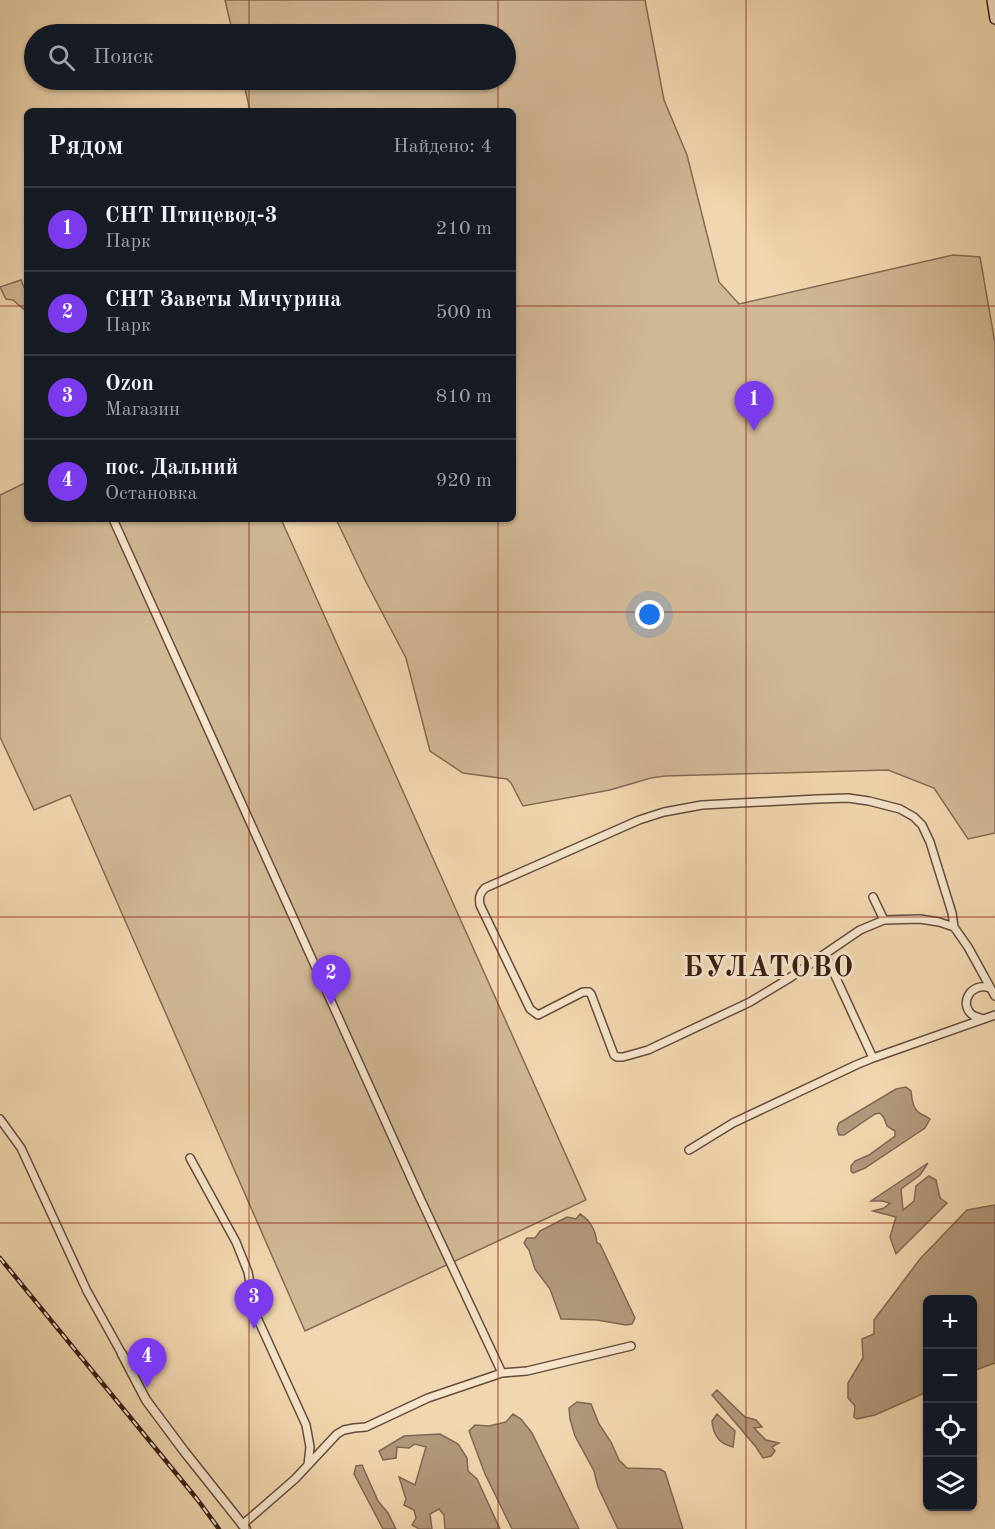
<!DOCTYPE html>
<html lang="ru">
<meta charset="utf-8">
<style>
body{margin:0;font-family:"Old Standard TT",serif;background:#20242c;color:#f1f3f6}
.controls{position:absolute;right:18px;bottom:18px;display:grid;overflow:hidden;border-radius:9px;box-shadow:0 2px 4px #0004}
.controls button{width:54px;height:54px;display:grid;place-items:center;padding:0;border:0;border-bottom:2px solid #363941;background:#171b24;color:#f1f3f6;font:30px sans-serif}
.you{position:absolute;left:650px;top:615px;width:21px;height:21px;margin:-15px;border:4px solid #fff;border-radius:50%;background:#1a73e8;box-shadow:0 0 0 9px #1a73e833}
.badge{display:grid;place-items:center;width:39px;height:39px;border-radius:50%;background:#7c3aed;color:#fff;font-size:20px;font-weight:700}
.pin{position:absolute;translate:-50% -50px;filter:drop-shadow(0 2px 3px #0008)}
.pin::after{content:'';position:absolute;top:32px;width:21px;height:18px;background:inherit;clip-path:polygon(0 0,100% 0,50% 100%)}
.list{margin:0;padding:0;list-style:none}
h2{display:flex;justify-content:space-between;align-items:center;height:78px;margin:0;padding:0 24px;font-size:26px}
h2 small{font-size:20px;font-weight:400;color:#9ea1a6}
.list li{display:grid;grid-template-columns:39px 1fr auto;gap:18px;align-items:center;box-sizing:border-box;height:84px;padding:0 24px;border-top:2px solid #363941}
.list b{display:block;font-size:22px;white-space:nowrap}
.list p{margin:0;font-size:20px;white-space:nowrap;color:#9ea1a6}
.list em{font-size:20px;font-style:normal;color:#9ea1a6}
.icon{flex:none;width:33px;height:33px;fill:none;stroke:currentColor;stroke-width:2;stroke-linecap:round;stroke-linejoin:round}
.map{position:relative;flex:none;width:995px;height:1529px;overflow:hidden}
.search{position:absolute;background:#171b24;box-shadow:0 2px 4px #0004;left:24px;top:24px;width:492px;height:66px;display:flex;align-items:center;gap:15px;box-sizing:border-box;padding:0 21px;border-radius:33px;color:#9ea1a6;font-size:22px}
.panel{position:absolute;background:#171b24;box-shadow:0 2px 4px #0004;left:24px;top:108px;width:492px;height:414px;border-radius:9px}
.map>svg:first-child{display:block}
.green{fill:#d1b895;stroke:#846b54;stroke-width:1.5}
.water{fill:#b1987a;stroke:#806751;stroke-width:1.5}
.lines{fill:none;stroke-linecap:round;stroke-linejoin:round}
.minor-casing{stroke:#654c3b;stroke-width:10}
.tertiary-casing{stroke:#654c3b;stroke-width:11}
.secondary-casing{stroke:#361e14;stroke-width:12}
.minor{stroke:#f6e5cb;stroke-width:7}
.tertiary{stroke:#f6e5cb;stroke-width:8}
.secondary{stroke:#f6e5cb;stroke-width:9}
.rail-casing{stroke:#361e14;stroke-width:4.5}
.rail{stroke:#f6e5cb;stroke-width:2;stroke-dasharray:7;stroke-linecap:butt}
.grid{fill:none;stroke:#8f2418;stroke-width:1.5;stroke-opacity:0.55}
.labels{text-anchor:middle;stroke-width:6;stroke-linejoin:round;paint-order:stroke}
.district-label{font-size:28px;font-weight:bold;letter-spacing:1.5px;fill:#361e14;stroke:#f6e5cb}
</style>
<div class="map">
<svg width="995" height="1529" viewBox="0 0 995 1529">
<rect width="100%" height="100%" fill="#f1d7af"/>
<filter id="stains"><feTurbulence type="fractalNoise" baseFrequency=".00333" numOctaves="4"/><feColorMatrix values="0 0 0 0 .2 0 0 0 0 .09 0 0 0 0 .02 0 0 0 .5 -.17"/></filter>
<radialGradient id="worn" r=".72"><stop offset=".6" stop-color="#630" stop-opacity="0"/><stop offset="1" stop-color="#630" stop-opacity=".3"/></radialGradient>
<path class="green" d="M225,0h420l19,100 23,55 32,127 20,22 214,-49 27,2 15,86v490l-27,6 -34,-51 -46,-18 -223,6 -14,2 -41,12 -87,16 -12,-23 -4,-4 -44,-6 -33,-22 -24,-93 -41,-78 -29,-61h177v-408h-263l-7,-31h263v-46h-273z
M21,280l6,14v18l-14,-12 -7,-1 -6,-12z
M27,482v37h254l305,681 -281,131 -235,-536 -36,15 -34,-73v-242z"/>
<path class="water" d="M906,1087l5,4c1,9 2,19 10,23 3,1 6,3 9,5l-5,9 -60,40 -12,5 -2,-2v-5l4,-5 14,-6 26,-19v-5l-8,-5 -3,-8 -4,-5 -5,1 -31,21h-5l-2,-6 2,-6 57,-34z
M928,1163l-8,12 -19,14 2,21 11,-9 2,-15 13,-10 7,4 4,18 7,5 -51,51 -6,-17 6,-20 -23,-6 11,-3 6,-5 -8,-2h-11z
M995,1205v158l-22,8 -1,-71h-44l-1,92 -52,23 -18,4 -3,-2 1,-11 -7,-8v-15l15,-25 -1,-19 12,-5v-14l46,-61 47,-49z
M580,1214c10,6 16,17 17,29l3,1 35,74 -3,6 -6,1 -29,-5 -36,-1 -11,-30 -15,-20 -6,-19 -5,-7 3,-5h8l5,-7 27,-14 9,2z
M717,1390l28,27 11,3 6,7 -8,1 12,12 13,3 -7,4 3,4 -4,5 -8,2 -7,-11 -44,-52z
M577,1402l14,2 8,20 12,18 8,18 8,8 33,1 5,3 18,57h-65l-20,-42 -4,-16 -19,-35 -5,-17 -1,-11z
M513,1414l8,5 11,14 47,96h-67l-27,-55 -16,-43 6,-6 14,1 17,-4z
M717,1414l18,17 -2,16c-14,-3 -20,-12 -21,-26z
M440,1434l18,10 9,14 1,13 9,8 23,50h-55l-1,-14 -5,-6 -9,5 2,15h-13l-7,-4 4,-7 -2,-8 -10,-5 2,-6 -7,-22 16,8 11,-38 -11,-3 -6,4 -12,-1 -1,11 -13,2 -4,-9 25,-15z
M362,1465l16,36 10,12 8,16h-13l-29,-55 2,-8z"/>
<g class="lines">
<g class="minor-casing">
<path id="minor" d="M113,519l307,679 82,175
M873,897l11,23
M954,927l-15,-5 -19,-3 -36,1 -24,10 -72,49 -38,23 -102,48 -25,7h-6l-3,-2 -23,-61 -2,-2h-6l-45,23 -8,-6 -50,-104c-1,-7 -1,-11 5,-17l154,-68 25,-8 38,-7 116,-6 30,-1 21,3 31,8 14,8 8,8 8,17 22,71 2,14 14,20 27,49
M825,954l48,104
M984,1019c-3,-1 -7,-2 -10,-3 -17,-11 -3,-35 16,-28
M0,1119l21,29 66,143 35,63
M689,1150l44,-27 123,-58 17,-7 122,-43
M190,1158l46,84 12,30 7,41 51,112 4,22 -2,18
M242,1525l53,-46 42,-45 7,-4 10,-2 12,-1 62,-29 74,-25 25,-2 104,-25"/>
</g>
<g class="tertiary-casing">
<path id="tertiary" d="M122,1354l24,46 38,51 62,78"/>
</g>
<g class="secondary-casing">
<path id="secondary" d="M992,0l3,19"/>
</g>
<use href="#minor" class="minor"/>
<use href="#tertiary" class="tertiary"/>
<use href="#secondary" class="secondary"/>
<g class="rail-casing">
<path id="rail" d="M0,1258l197,241 22,30"/>
</g>
<use href="#rail" class="rail"/>
</g>
<path class="grid" d="M249,0v34M498,0v34M746,0v1529M249,80v31M498,80v31M0,306h27M513,306h482M249,519v1010M498,519v1010M0,612h995M0,917h995M0,1223h995"/>
<g class="labels">
<g class="district-label">
<text x="769" y="976">БУЛАТОВО</text>
</g>
</g>
<rect width="100%" height="100%" filter="url(#stains)"/>
<rect width="100%" height="100%" fill="url(#worn)"/>
</svg>
<div class="controls">
<button>+</button>
<button>−</button>
<button><svg class="icon" aria-label="locate" viewBox="0 0 24 24"><circle cx="12" cy="12" r="6"/><path d="M12 2v4M12 18v4M2 12h4M18 12h4"/></svg></button>
<button><svg class="icon" aria-label="layers" viewBox="0 0 24 24"><path d="M12 4l9 5-9 5-9-5zM3 14l9 5 9-5"/></svg></button>
</div>
<div class="you"></div>
<div class="pin badge" style="left:754px;top:431px">1</div>
<div class="pin badge" style="left:331px;top:1005px">2</div>
<div class="pin badge" style="left:254px;top:1329px">3</div>
<div class="pin badge" style="left:147px;top:1388px">4</div>
<div class="search"><svg class="icon" aria-label="search" viewBox="0 0 24 24"><circle cx="10" cy="10" r="6"/><path d="M15 15l6 6"/></svg>Поиск</div>
<section class="panel">
<h2>Рядом<small>Найдено: 4</small></h2>
<ul class="list">
<li><span class="badge">1</span><div><b>СНТ Птицевод-3</b><p>Парк</p></div><em>210 m</em></li>
<li><span class="badge">2</span><div><b>СНТ Заветы Мичурина</b><p>Парк</p></div><em>500 m</em></li>
<li><span class="badge">3</span><div><b>Ozon</b><p>Магазин</p></div><em>810 m</em></li>
<li><span class="badge">4</span><div><b>пос. Дальний</b><p>Остановка</p></div><em>920 m</em></li>
</ul>
</section>
</div>
